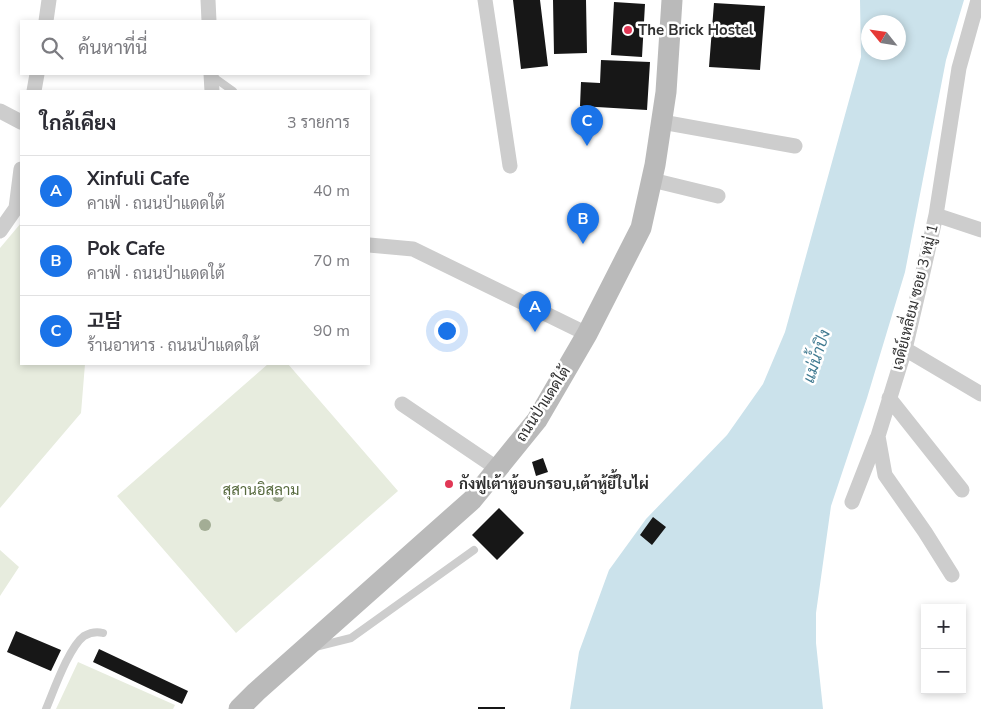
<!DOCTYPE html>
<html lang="th">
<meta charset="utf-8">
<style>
body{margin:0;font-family:"Nunito Sans","Noto Sans KR",Sarabun,sans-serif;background:#f7f7f7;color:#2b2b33}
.controls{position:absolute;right:15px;bottom:15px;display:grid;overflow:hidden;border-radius:0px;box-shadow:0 2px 8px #0003}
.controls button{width:45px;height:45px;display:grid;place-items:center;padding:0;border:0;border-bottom:1px solid #e1e1e2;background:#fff;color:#2b2b33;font:25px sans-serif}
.compass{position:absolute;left:861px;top:15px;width:45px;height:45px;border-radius:50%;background:#fff;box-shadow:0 2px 8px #0003;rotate:300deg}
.you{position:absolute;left:446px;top:330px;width:18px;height:18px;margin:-12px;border:4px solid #fff;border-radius:50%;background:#1a73e8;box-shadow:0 0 0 8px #1a73e833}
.badge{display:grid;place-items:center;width:32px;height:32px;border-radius:50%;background:#1a73e8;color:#fff;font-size:16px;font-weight:700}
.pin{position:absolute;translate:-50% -41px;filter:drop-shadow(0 1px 2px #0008)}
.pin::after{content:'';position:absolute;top:26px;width:18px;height:15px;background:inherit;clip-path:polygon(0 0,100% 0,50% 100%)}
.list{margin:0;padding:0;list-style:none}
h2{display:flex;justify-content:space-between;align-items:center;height:65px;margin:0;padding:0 20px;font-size:21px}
h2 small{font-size:16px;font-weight:400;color:#7c7c81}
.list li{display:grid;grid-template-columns:32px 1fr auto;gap:15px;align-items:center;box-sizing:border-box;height:70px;padding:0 20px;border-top:1px solid #e1e1e2}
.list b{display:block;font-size:19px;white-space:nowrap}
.list p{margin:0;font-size:16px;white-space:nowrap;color:#7c7c81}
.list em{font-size:16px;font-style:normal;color:#7c7c81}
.icon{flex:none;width:28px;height:28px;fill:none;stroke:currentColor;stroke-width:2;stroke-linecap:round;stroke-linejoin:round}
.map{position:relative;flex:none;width:981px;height:709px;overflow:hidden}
.search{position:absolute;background:#fff;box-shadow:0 2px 8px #0003;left:20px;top:20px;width:350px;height:55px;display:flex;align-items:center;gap:12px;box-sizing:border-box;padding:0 18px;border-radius:0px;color:#7c7c81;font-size:19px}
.panel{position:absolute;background:#fff;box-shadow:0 2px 8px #0003;left:20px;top:90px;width:350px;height:275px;border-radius:0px}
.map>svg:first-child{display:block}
.green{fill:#e7ecde}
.water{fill:#cbe2eb;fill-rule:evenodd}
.building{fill:#171717}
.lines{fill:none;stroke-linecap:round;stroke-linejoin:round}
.lane{stroke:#cdcdcd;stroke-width:8}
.street{stroke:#cdcdcd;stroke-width:15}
.secondary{stroke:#bababa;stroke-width:21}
.tree{fill:#a3ad95}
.poi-dot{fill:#e13755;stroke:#fff;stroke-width:2}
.labels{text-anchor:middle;stroke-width:5;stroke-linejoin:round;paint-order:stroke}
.poi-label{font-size:15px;font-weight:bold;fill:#303030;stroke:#fff;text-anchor:start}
.street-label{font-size:15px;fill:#303030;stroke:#fff}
.park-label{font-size:15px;fill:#576a3e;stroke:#fff}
.water-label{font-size:16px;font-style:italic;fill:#3f7990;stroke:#fff}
</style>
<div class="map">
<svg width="981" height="709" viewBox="0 0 981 709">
<rect width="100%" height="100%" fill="#fff"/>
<path class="green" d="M21,223v141h64l-4,49 -81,95v-260z
M268,364h20l110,127 -162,142 -119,-137z
M0,550l19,17 -19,29z
M78,662l97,43 -2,4h-117z"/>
<path class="water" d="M860,0h104l-18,60 -41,212 -38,126 -36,108 -15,107v30l7,66h-253l9,-57 30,-82 37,-51 81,-84 36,-51 22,-52 76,-275zM868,22h30v30h-30z"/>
<path class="building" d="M513,0h27l8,66 -27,3z
M553,0h33l1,53 -33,1z
M614,2l31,2 -3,53 -31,-2z
M714,3l51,3 -5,64 -51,-3z
M601,60l49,2 -3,48 -67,-4 1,-24 19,1z
M543,458l5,14 -12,4 -4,-14z
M499,508l25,25 -27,27 -25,-25z
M653,517l13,10 -14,18 -12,-10z
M16,631l45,19 -10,21 -44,-19z
M99,649l89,42 -6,13 -89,-42z
M478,707h27v2h-27z"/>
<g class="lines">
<path class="lane" d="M212,76l21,15
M315,647l36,-9 123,-88
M46,709c8,-19 23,-62 38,-73 7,-4 12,-5 19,-3"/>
<path class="street" d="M208,0l1,21
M485,0l25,166
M46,21l3,-21
M211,74l1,17
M34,91l3,-17
M0,111l21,11
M662,122l133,24
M652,180l66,16
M936,215l45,15
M0,231l16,-23 5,-39
M369,245l44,4 174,85
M905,349l76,45
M889,398l73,92
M402,404l96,65
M852,502l25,-64
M952,575l-27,-43 -40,-57 -7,-39 27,-87 18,-77 13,-57 23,-147 19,-68"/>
<path class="secondary" d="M239,709l17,-17 216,-192 65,-80 50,-86 54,-106 14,-63 11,-73 6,-92"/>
</g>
<g class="tree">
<circle cx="278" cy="496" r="6"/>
<circle cx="205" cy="525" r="6"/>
</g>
<g class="poi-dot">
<circle cx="628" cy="30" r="5"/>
<circle cx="449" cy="484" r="5"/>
</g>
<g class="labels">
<g class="poi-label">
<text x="638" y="35">The Brick Hostel</text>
<text x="459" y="489">กังฟูเต้าหู้อบกรอบ,เต้าหู้ยี้ใบไผ่</text>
</g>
<g class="street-label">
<text transform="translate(915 297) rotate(-76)" y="5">เจดีย์เหลี่ยม ซอย 3 หมู่ 1</text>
<text transform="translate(543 404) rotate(-57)" y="5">ถนนป่าแดดใต้</text>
</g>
<g class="park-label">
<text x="261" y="495">สุสานอิสลาม</text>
</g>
<g class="water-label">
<text transform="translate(816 356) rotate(-72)" y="6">แม่น้ำปิง</text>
</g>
</g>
</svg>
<div class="controls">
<button>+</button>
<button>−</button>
</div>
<svg class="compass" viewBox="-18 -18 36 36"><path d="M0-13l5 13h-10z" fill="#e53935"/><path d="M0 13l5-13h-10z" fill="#7c7c81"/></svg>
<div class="you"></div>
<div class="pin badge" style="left:535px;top:332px">A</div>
<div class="pin badge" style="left:583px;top:244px">B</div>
<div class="pin badge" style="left:587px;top:146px">C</div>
<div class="search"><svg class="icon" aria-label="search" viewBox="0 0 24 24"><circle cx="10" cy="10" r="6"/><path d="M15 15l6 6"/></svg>ค้นหาที่นี่</div>
<section class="panel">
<h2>ใกล้เคียง<small>3 รายการ</small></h2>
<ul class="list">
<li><span class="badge">A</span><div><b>Xinfuli Cafe</b><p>คาเฟ่ · ถนนป่าแดดใต้</p></div><em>40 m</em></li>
<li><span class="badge">B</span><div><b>Pok Cafe</b><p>คาเฟ่ · ถนนป่าแดดใต้</p></div><em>70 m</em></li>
<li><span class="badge">C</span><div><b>고담</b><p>ร้านอาหาร · ถนนป่าแดดใต้</p></div><em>90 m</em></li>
</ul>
</section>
</div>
